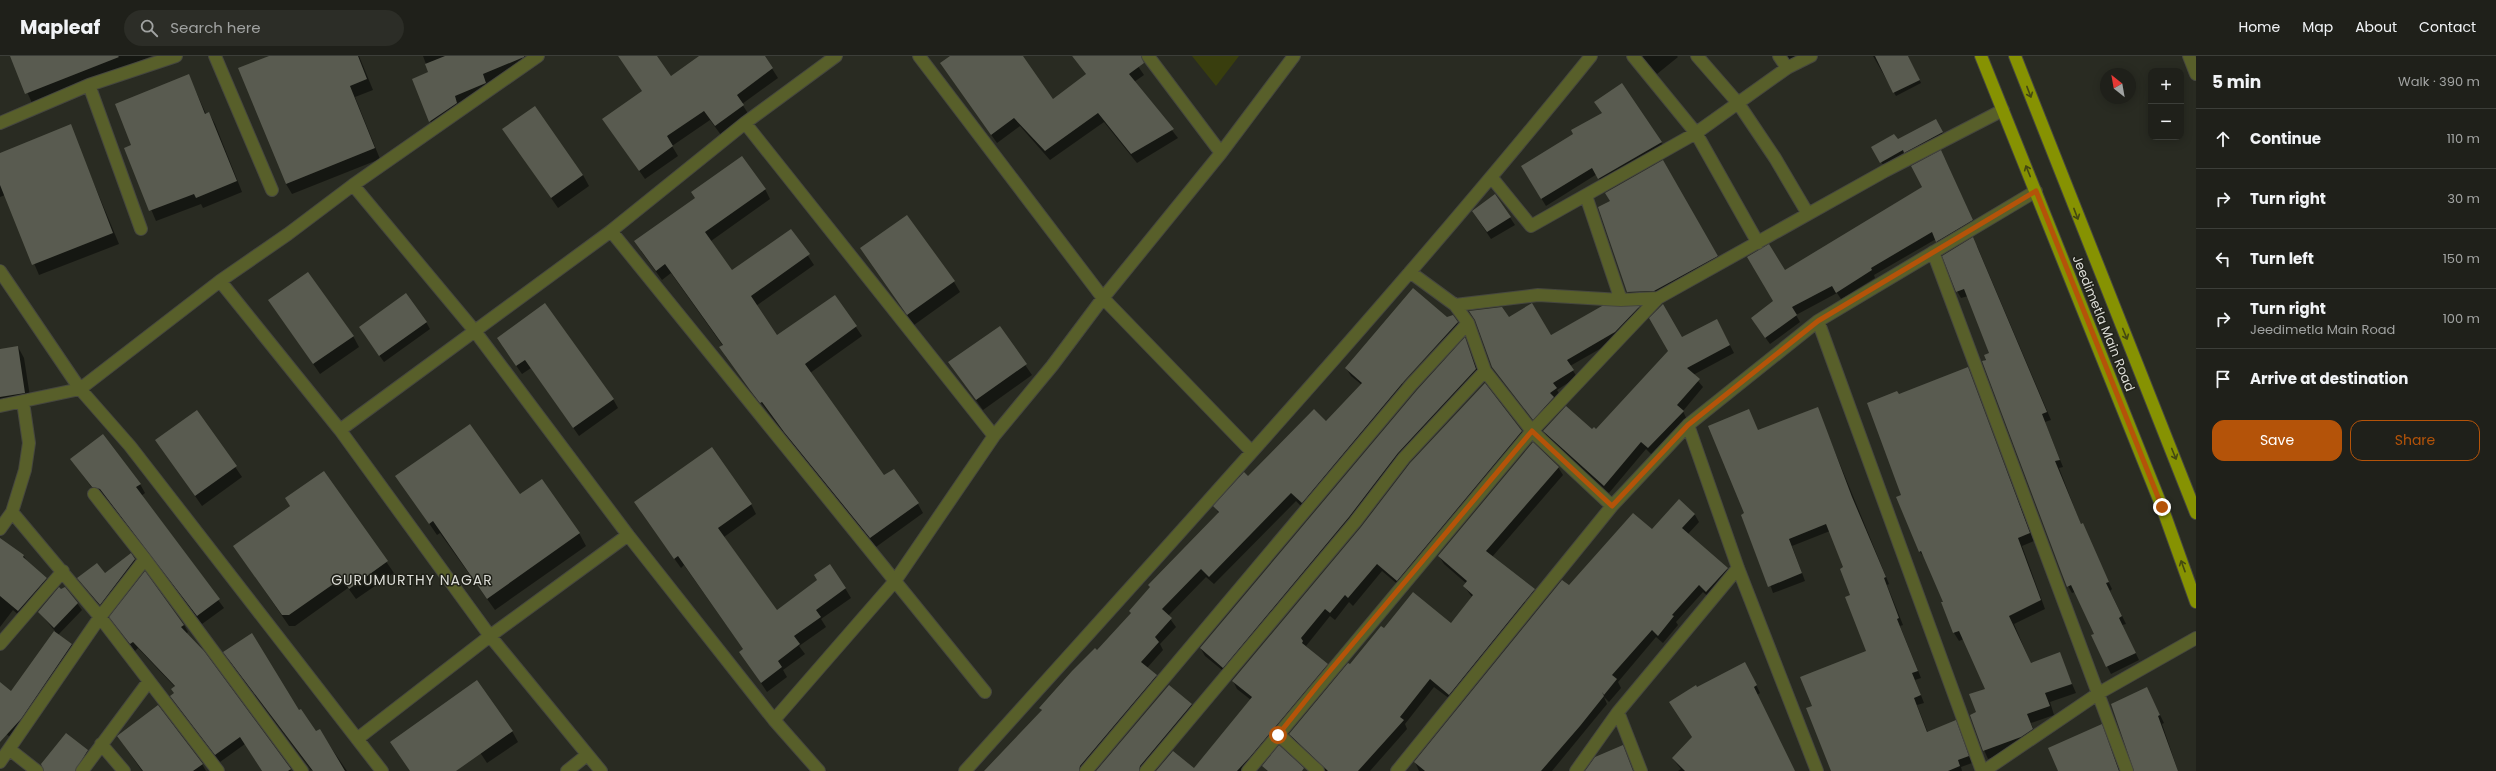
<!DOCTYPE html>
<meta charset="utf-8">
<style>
body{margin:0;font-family:Poppins,sans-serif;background:#2c2d27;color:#f1f3f6}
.controls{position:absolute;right:12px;top:12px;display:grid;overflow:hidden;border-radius:8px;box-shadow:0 2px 10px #0003}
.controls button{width:36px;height:36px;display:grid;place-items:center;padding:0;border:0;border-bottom:1px solid #3c3e39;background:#1f201a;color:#f1f3f6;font:20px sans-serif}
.compass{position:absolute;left:2100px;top:12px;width:36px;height:36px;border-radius:50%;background:#1f201a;box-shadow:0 2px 10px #0003;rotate:329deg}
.stop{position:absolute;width:12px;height:12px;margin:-9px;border:3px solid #b45309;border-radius:50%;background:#fff}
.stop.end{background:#b45309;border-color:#fff;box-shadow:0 1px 4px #0008}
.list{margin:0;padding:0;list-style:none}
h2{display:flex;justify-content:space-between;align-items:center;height:52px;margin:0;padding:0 16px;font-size:17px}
h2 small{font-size:13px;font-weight:400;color:#a1a3a2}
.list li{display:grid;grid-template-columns:26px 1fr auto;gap:12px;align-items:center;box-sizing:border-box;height:60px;padding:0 16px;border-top:1px solid #3c3e39}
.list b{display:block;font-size:15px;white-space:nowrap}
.list p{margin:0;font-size:13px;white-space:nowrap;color:#a1a3a2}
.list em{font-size:13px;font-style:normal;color:#a1a3a2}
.actions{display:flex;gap:8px;padding:12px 16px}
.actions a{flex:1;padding:9px 0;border:1px solid #b45309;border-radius:12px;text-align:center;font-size:14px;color:#b45309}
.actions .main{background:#b45309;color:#fff}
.icon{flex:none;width:22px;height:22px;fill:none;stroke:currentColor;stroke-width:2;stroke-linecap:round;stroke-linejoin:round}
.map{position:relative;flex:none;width:2196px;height:715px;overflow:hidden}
header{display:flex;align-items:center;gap:24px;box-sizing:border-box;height:56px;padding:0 20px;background:#1f201a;border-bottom:1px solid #3c3e39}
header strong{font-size:19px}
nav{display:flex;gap:22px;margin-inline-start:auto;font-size:14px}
.search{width:280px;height:36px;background:#2c2d27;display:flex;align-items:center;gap:10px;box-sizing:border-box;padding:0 14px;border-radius:22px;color:#a1a3a2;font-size:15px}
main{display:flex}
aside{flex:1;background:#1f201a}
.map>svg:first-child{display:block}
.green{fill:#393e0e}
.shadow{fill:#0007}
.building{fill:#595b50}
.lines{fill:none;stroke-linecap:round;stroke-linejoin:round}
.minor-casing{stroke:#46473f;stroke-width:14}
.major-casing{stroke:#46473f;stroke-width:14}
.minor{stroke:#585f2a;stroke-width:12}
.major{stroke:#869202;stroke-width:12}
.oneway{stroke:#444911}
.route{stroke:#b45309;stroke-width:5}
.labels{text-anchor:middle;stroke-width:3;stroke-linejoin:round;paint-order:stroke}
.street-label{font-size:13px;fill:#dcddd7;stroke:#202119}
.neighbourhood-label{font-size:14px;letter-spacing:1px;fill:#dcddd7;stroke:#202119}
</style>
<header>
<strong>Mapleaf</strong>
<div class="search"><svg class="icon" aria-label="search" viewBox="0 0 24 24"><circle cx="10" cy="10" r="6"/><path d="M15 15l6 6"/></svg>Search here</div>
<nav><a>Home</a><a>Map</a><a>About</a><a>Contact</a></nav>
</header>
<main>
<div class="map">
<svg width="2196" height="715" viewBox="0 0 2196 715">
<rect width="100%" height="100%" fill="#292b22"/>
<path class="green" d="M1192,0h47l-23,30z"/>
<path class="shadow" d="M11,0h141l-120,47z
M271,0h88l14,34 -18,7 25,62 -88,35 -6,-10z
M423,0h98l5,12 -38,16 3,9 -56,39 -22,-53 16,-7z
M618,0h38l15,21 30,-21h63l14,22 -36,26 7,11 -28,20 -11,-15 -38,26 6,10 -33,23 -42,-59 40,-29z
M952,0h69l32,44 34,-25 -15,-19h59l13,19 -10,7 44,56 -41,25 -33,-41 -54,38 -30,-34 -23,17 -56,-79z
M1642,0h35l1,1 -21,17z
M1786,0h28l-20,9z
M1873,0h35l13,27 -25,13z
M189,20l17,38 3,-1 6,11 27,68 -39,16 -2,-4 -45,17 -31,-73 7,-2z
M1936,64l8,16 -37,19 -2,-3 -22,13 -10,-18 24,-6z
M70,70l49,118 -80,31 -34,-80 -5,2v-43z
M504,74l79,45 6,11 -31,22z
M1574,78l87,8 4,7 -62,37 -6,-12 -51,32 -24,-39z
M1945,103l31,68 -35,22 -5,-10 -62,36 1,3 -34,21 -4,-6 -41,22 4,7 -30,22 -14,-19 19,-23 9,-30 139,-85z
M1663,106l59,101 -64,33 -26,3 -4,-7 -16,-90z
M765,133l5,10 -59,42 21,31 59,-42 23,35 -58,41 21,31 58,-41 27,40 -52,37 74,104 34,27 5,9 -47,34 -85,-105 -65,-85 -5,-10 2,-1 -52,-73 -9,7 -21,-29z
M1495,139l20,30 -24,14 -18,-27z
M1977,190l74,174 -6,2 18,45 -4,1 22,57 31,64 -2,2 16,33 -4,1 17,35 -28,14 -19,-38 3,-2 -20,-42 -3,1 -4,-7 -85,-224 8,-8 -23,-58 -7,2 -4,-7z
M862,192l92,34 6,10 -46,33z
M270,245l83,35 6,11 -39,27z
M1602,251l37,1 3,5 -23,25 -49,28 7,11 -20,13 3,5 -23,30 -44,-58z
M1453,260l5,8 -57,59 2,1 55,-60 4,7 -156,180 -10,-10 -82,83 -8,-7 -38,39 8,11 -16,17 3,6 -16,18 9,8 5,8 -74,87h-102l57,-60 -1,-3 56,-56 122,-138 -4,-7 33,-29 78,-56 36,-37 -11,-9 -5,-8z
M426,266l4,7 -46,33 -20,-28z
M999,271l33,48 -49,35 -27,-38z
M1721,272l13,25 -41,22 10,12 -20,24 4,9 -34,36 -7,-7 -37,44 -61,-54 -4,-8 52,-1 86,-91z
M1465,283l15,38 -253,297 -22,-18 -4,-7z
M18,291l6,11 7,45 -31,5v-58z
M503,291l110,52 5,9 -39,28 -48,-68 -9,6z
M1967,312l67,173 -12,5 23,63 -31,15 17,40 28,-10 17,39 -26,9 4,13 -23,8 6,15 -11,7 -38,14 -4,-9 3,-61 -23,-50 -5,2 -5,-8 -12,-30 2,-1 -18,-43 -6,-7 -18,-56 -3,-101z
M1817,352l72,176 -2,1 16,40 -3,1 21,52 -6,2 9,23 -7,2 11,28 27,-11 17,41 -11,4 1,4h-130l35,-120 -23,-83 -14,-37 -38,15 13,35 -32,12 -27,-79 2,-104 10,21z
M197,355l45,66 -40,29 -46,-66z
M1522,375l4,8 -124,149 -20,-17 -29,35 -4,-4 -14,18 -5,-4 -24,30 21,19 5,7 -84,99h-92l38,-2 57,-69 -14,-11 -4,-8z
M71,403l69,25 5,9 -4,3 83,112 -22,16 -96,-126 -8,-2z
M1558,411l5,8 -71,82 42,33 5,8 -85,104 -20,-15 -29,37 2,5 -37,42h-44l-31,-29 -5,-8 94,-104 67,-6 21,-27 -8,-11 3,-2 -23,-20 -5,-8z
M324,416l70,101 -38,26 -8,-11 -53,38h-6l-55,-80 56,-40z
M397,420l182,57 7,13 -91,64 -55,-77 -3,2z
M1679,444l16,15 4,7 -11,12 39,34 4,8 -20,23 -8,-7 -27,30 2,3 -15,18 -7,-6 -38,45 3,6 -12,14 -5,-5 3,7 -55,67h-133l-4,-9 154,-175 83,-56z
M751,448l5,10 -32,23 52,74 69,-23 6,10 -30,21 5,8 -27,19 6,8 -22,16 4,7 -20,15 -27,-40 4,-2 -60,-85 -3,3 -40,-56z
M0,495l23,4 4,6 20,17 4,8 -28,33 -10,-9 -13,17z
M131,498l8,13 -35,44 -26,-33 26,-4z
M145,517l39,52 4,7 -2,2 17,18 88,119h-29l-17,-27 -25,18 -44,-58 -5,-7 4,-3v-7l-37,-39 -3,3 -20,-27z
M77,547l5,7 -24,25 14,9 4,9 -63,87 -13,-12v-45l11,10 44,-62 -16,-19z
M228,603l71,53 17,20 3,-2 28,41 -36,-1z
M1749,614l11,23 -3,2 -16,76h-63l3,-2 -8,-10 20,-21 4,-49z
M1169,630l23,19 4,8 -47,58h-52z
M2151,641l13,26 -2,1 16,47h-43z
M454,657l58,18 6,11 -31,21z
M2101,670l19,45h-60z
M124,689l78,19 4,7h-64z
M87,695l4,7 -9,13h-36z"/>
<path class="building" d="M10,0h108l1,1 -94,37z
M269,0h89l9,23 -17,7 25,62 -89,36 -48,-116z
M445,0h79v1l-41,17 3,9 -31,13 2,7 -28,19 -17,-43 16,-7 -3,-8z
M618,0h39l14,20 28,-20h66l8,12 -36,27 7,10 -29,21 -11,-15 -37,25 6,10 -34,25 -37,-52 40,-28z
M950,0h73l30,43 33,-25 -14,-18h69l3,7 -15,11 45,55 -43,25 -33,-41 -53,38 -31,-33 -23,17 -51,-72z
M1875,0h33l12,24 -27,13z
M189,18l16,40 4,-2 28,69 -41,17 -2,-4 -45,17 -25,-63 7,-3 -16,-41z
M1622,27l40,59 -64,37 -6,-11 -51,31 -20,-33 52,-32 -2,-4 31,-17 -8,-11z
M535,50l48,69 -32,23 -49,-69z
M1936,63l7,13 -39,21 -1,-3 -23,13 -9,-16 23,-13 4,5z
M71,68l42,109 -81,32 -32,-80v-32z
M1941,94l32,70 -37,22 -4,-10 -61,36 1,2 -36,23 -4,-7 -40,21 5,8 -32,23 -14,-20 22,-17 -26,-44 22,-13 16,26 137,-83 -11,-21z
M742,100l24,33 -61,43 27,38 59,-41 19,25 -59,42 26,39 58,-40 22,31 -52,38 79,111 10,-6 25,34 -49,35 -86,-106 -22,-30 -2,1 -10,-13 -31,-43 4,-2 -58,-81 -9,7 -22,-30 61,-43 -4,-6z
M1663,104l55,96 -64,35 -27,1 -29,-85 12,-6 -5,-8z
M1495,138l16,23 -24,15 -15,-21z
M907,159l48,66 -48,34 -47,-67z
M1973,181l74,175 -5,2 18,46 -5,1 26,63 2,-1 26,59 -3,1 16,33 -3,2 17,35 -30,14 -15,-32 3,-1 -23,-49 -4,2 -5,-13 -80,-213 4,-1 -2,-5 5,-2 -25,-64 -8,3 -14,-36z
M308,216l46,64 -41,28 -45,-64z
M1413,232l34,29 6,-2 5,7 -53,58 -103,123 -11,-10 -82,84 -8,-8 -39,40 10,9 -17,19 4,5 -18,20 16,13 -77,91 -1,5h-95l58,-61 -3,-2 33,-37 23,-23 2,2 34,-37 -2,-2 21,-24 -2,-2 71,-73 -6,-6 31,-34 4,4 66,-67 12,12 36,-38 -17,-15z
M406,237l21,29 -48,34 -20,-29z
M545,247l69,96 -41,29 -48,-68 -9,6 -19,-28z
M1532,247l19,32 51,-29h38l-25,26 -48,28 7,10 -21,13 4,5 -7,5 4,4 -21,23 -41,-53 -17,-47 -6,-9 33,-4 7,10z
M1663,248l19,33 35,-18 13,26 -43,23 13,11 -23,26 7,6 -36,37 -7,-6 -37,44 -61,-55 23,-25 26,23 2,-2 2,2 72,-78 -19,-33z
M1000,270l27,38 -51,36 -28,-38z
M1465,281l11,32 -78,84 -49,64 -126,151 -23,-20 217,-258z
M18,290l7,47 -25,4v-48z
M1968,311l62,166 -12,5 23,62 -32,16 22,47 29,-11 12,32 -27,9 5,13 -23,8 6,15 -12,8 -38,14 -13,-36 6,-3 -7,-18 16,-5 -26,-58 -6,2 -12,-31h2l-22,-51 -2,1 -23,-55 5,-2 -34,-92 30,-12 2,3z
M1485,327l37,48 -125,150 -20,-17 -29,34 -3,-3 -15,18 -5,-4 -24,29 2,3 -1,2 26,21 -78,93 -13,14h-81l17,-20 21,17 58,-71 -20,-16 129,-154 49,-64z
M1818,351l34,90 34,80 -2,1 15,40 -2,1 21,52 -6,2 9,22 -7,3 13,34 29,-12 13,36 -11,4 2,6 -12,5h-117l-25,-63 6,-2 -12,-29 66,-26 -21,-54 5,-2 -10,-26 3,-2 -17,-43 -37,15 13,34 -34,14 -27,-72 3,-2 -36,-87 41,-17 9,21z
M197,354l40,56 -42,30 -40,-56z
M470,368l50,70 22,-15 38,54 -93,66 -54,-78 -4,3 -34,-48z
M103,378l38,50 -5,3 84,112 -23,17 -97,-127 -8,-2 -22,-28z
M1533,386l26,25 -73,84 49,38 -86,106 -19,-16 -30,38 4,3 -46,51h-30l-39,-37 59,-71 2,1 31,-38 3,2 29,-36 38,31 22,-28 -10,-9 4,-5 -29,-25z
M712,391l40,57 -34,24 59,82 40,-30 -3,-5 16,-11 16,24 -30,22 5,7 -27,19 6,8 -22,17 4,6 -21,16 -22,-31 4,-3 -65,-93 -4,3 -40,-57z
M324,415l64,90 -39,28 -7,-11 -53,37h-7l-49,-69 57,-40 -5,-8z
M1679,443l16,15 -13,14 46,40 -22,24 -7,-7 -27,30 2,1 -16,20 -6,-6 -40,45 5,4 -13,16 -2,-3 2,4 -24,30 -39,45h-116l-11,-9 148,-182 7,5 64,-72 19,16z
M0,482l24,17 -1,2 24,21 -29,33 -18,-15z
M131,497l4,6 -35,46 -23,-27 20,-15 8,10z
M145,515l39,54 -3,2 23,24 87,118 -3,2h-26l-22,-34 -25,18 -45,-59 4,-3 -3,-4 4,-3 -42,-44 -3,2 -21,-27z
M59,531l2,2 4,-2 13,16 -24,25 -16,-16z
M54,575l18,13 -51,75 -21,23v-60l11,9z
M252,577l47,77 2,-1 15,22 4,-2 25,42h-32l-90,-119z
M1745,606l12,23 -3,2 41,84h-110l-13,-13 20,-21 -23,-35 27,-17 1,2z
M477,624l36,51 -57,40h-46l-20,-29z
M1169,629l23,19 -52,62 -1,5h-43z
M2147,631l13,28 -2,1 20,55h-44l-23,-67z
M158,649l45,59 -10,7h-50l-26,-35z
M2102,668l17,47h-61l-10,-23z
M66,677l22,17 -13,21h-31l-3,-7z
M1279,689l25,23 -2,3h-34l-6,-5z
M1623,689l10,26h-48l10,-14z"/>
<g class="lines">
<g class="minor-casing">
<path id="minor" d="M215,0l57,134
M919,0l184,242 148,153
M1148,0l73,97
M1633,0l63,77 62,110
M1697,0l41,47 37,55 33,56
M1779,0l8,12
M2189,0l7,18
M89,29l52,144
M0,67l89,-38 87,-29
M745,67l249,313
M1492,122l39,48 165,-93 91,-65 24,-12
M353,129l121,145 154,205 146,185 45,51
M1586,140l35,104
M611,175l374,461
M1933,196l194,519
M0,215l80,118 50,57 252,325
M1410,216l45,33 13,18 17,48 47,60 80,75
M220,225l120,149 150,206 111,135
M1455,249l83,-10 83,5 37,-2 227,-127 118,-61
M1818,265l164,450
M0,350l80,-17 140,-108 68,-47 65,-49 185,-129
M1688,369l50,143 79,203
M340,374l271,-199 134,-108 91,-67
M94,438l51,65
M12,456l13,-42 4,-27 -6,-41
M0,473l12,-17 88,105 118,154
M0,588l63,-73
M1618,656l23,59
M774,664l121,-139 99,-145 58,-70 51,-68 118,-145 73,-97
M1279,679l39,36
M357,683l133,-103 138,-101
M101,688l23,27
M9,693l28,22
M0,706l100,-145 45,-58 157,212
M82,715l67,-90
M567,715l20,-16
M965,715c212,-236 427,-469 626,-715
M1086,715l325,-386 57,-62
M1146,715l209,-249 49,-64 81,-87
M1248,715l284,-340 126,-133
M1397,715l215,-265 76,-81 130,-104 218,-130
M1576,715l42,-59 120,-144
M1984,715l115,-78 97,-55"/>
</g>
<g class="major-casing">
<path id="major" d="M1981,0l181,451 34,95
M2015,0l181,457"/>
</g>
<use href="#minor" class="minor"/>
<use href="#major" class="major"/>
</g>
<defs><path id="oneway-shaft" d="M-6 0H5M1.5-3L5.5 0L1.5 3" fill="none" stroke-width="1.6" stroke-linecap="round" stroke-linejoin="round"/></defs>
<g class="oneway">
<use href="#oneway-shaft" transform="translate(2029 36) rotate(69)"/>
<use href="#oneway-shaft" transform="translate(2028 115) rotate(-112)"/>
<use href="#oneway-shaft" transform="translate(2076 158) rotate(69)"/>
<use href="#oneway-shaft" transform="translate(2125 278) rotate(68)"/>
<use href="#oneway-shaft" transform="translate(2174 398) rotate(68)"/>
<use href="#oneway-shaft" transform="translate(2183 510) rotate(-110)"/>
</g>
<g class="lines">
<path class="route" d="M1278,679l40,-50 214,-254 80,75 76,-81 130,-104 218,-130 126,316"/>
</g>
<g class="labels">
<g class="street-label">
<text transform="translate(2104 267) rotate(68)" y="5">Jeedimetla Main Road</text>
</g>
<g class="neighbourhood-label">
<text x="412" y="529">GURUMURTHY NAGAR</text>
</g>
</g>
</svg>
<div class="controls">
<button>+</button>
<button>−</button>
</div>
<svg class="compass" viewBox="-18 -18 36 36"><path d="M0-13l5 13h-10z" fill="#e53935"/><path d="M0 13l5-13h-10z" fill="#a1a3a2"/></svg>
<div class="stop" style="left:1278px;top:679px"></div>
<div class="stop end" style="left:2162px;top:451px"></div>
</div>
<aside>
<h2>5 min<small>Walk · 390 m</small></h2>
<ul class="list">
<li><svg class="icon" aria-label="ahead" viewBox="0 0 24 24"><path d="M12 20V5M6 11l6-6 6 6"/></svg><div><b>Continue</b></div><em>110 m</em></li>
<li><svg class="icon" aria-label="right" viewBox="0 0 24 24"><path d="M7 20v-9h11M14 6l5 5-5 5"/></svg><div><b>Turn right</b></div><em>30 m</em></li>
<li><svg class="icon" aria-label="left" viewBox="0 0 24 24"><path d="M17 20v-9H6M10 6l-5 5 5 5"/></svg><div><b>Turn left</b></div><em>150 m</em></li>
<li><svg class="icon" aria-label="right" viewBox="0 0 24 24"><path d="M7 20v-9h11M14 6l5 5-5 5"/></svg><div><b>Turn right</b><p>Jeedimetla Main Road</p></div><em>100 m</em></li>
<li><svg class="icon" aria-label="arrive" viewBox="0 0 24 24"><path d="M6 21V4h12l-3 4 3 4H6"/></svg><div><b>Arrive at destination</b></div></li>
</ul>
<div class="actions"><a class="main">Save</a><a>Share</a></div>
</aside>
</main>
